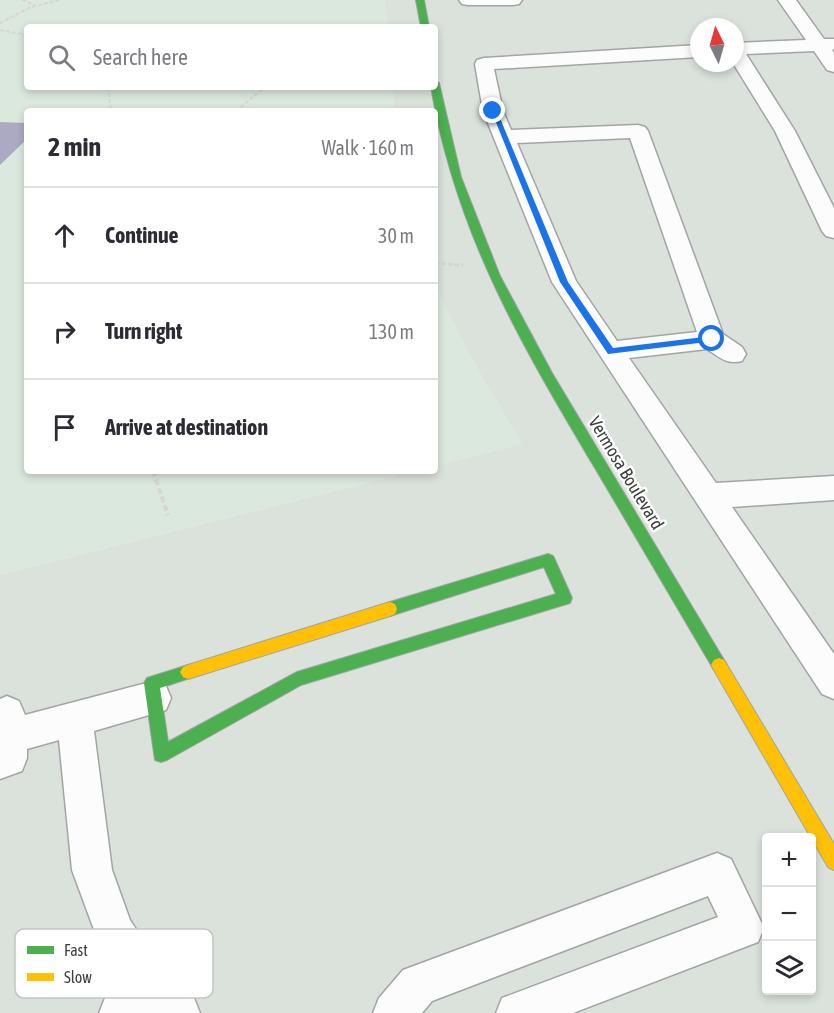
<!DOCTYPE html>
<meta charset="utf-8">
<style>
body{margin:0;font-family:"Asap Condensed",sans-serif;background:#f2f2f3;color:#2b2b33}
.controls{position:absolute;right:18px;bottom:18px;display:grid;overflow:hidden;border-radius:6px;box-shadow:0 3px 9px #0003}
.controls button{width:54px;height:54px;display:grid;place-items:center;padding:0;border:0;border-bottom:2px solid #e1e1e2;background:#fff;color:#2b2b33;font:30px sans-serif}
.compass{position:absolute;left:690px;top:18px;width:54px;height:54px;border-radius:50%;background:#fff;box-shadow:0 3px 9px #0003;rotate:355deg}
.stop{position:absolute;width:18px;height:18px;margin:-14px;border:4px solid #1a73e8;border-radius:50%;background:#fff}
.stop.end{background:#1a73e8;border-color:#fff;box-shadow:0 2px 6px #0008}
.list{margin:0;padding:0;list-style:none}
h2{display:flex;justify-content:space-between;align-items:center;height:78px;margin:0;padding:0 24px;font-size:26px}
h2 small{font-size:20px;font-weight:400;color:#7c7c81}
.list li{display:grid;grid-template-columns:39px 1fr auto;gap:18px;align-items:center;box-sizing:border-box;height:96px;padding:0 24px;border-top:2px solid #e1e1e2}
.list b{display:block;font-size:22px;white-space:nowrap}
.list em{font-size:20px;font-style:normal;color:#7c7c81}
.icon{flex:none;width:33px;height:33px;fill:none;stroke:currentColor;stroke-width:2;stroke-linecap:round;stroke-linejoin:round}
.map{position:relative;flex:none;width:834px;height:1013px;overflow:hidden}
.search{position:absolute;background:#fff;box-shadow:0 3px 9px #0003;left:24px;top:24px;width:414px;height:66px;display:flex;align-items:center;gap:15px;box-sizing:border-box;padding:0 21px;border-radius:6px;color:#7c7c81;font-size:22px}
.panel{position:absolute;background:#fff;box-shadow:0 3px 9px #0003;left:24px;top:108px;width:414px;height:366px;border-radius:6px}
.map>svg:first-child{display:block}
.built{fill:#dae2db;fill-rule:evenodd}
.green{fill:#dbe8dd}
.water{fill:#acaac2}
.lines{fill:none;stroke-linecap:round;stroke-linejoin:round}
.street-casing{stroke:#a3a5a4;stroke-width:3}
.fast-casing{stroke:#a3a5a4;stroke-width:2}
.slow-casing{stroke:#a3a5a4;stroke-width:2}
.path-far2{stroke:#d5d6d5;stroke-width:2;stroke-dasharray:4 2;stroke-linecap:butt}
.path-far1{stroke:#d5d6d5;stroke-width:3;stroke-dasharray:4.5 2;stroke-linecap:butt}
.path{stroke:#d5d6d5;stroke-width:4;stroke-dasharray:6 3;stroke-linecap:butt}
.street{fill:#fcfcfc;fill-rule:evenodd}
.fast{fill:#4caf50;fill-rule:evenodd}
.slow{fill:#ffc107;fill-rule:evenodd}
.route{fill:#1a73e8}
.labels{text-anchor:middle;stroke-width:5;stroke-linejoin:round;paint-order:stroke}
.street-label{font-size:18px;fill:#3b3e3c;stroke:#fff}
.key{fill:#fff;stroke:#c4c5c4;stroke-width:1.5}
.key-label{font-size:16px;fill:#3b3e3c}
</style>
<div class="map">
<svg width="834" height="1013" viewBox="0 0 834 1013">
<rect width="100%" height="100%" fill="#eaeeeb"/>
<path class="built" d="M384,0h450v1013h-834v-438l415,-104h20v-5l87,-22 -52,-88 -35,-70v-175h-41l-1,-24h42v-60h-47zM699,27h36v36h-36zM766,838h46v152h-46z"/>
<path class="green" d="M0,0h384l4,27h-361v60h366l1,24h-367v12l-27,-1z
M27,139v332h388l-415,104v-410z
M435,286l35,70 52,88 -87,22z"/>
<path class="water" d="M0,122l27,1v16l-27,26z"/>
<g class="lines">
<g class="street-casing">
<path id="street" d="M459,0h63l-3,4 -6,1h-45l-6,-1z
M778,0h18l28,39h10v10l-2,1 2,3v19l-7,-2 -13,-19 -68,3 49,77 39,77v30l-8,-2 -4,-5 -47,-100 -42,-68h2v-20l71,-3z
M699,45v12l-205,12 9,42 8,19 127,-5 7,2 3,4 75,203 19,13 4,7 -4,7c-15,4 -23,-4 -35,-12l-78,9 87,125 118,-7v24l-102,7 102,147v45l-12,-5 -270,-412 -69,-171 -8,-47 2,-4 7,-2zM630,138l67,194 -80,9 -41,-60 -59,-138z
M154,681l12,5 5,12 -5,12 -72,21 18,139 18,50 32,49 32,29 6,15h-101l6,-15 16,-17 -21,-35 -28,-76 -13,-130 -32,9v9l-5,13 -22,8v-80l7,-3 12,5 6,14z
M717,853l14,6 33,69 -6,14 -185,71h-77l6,-15 216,-81 -10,-21 -276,105 -10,12h-49l6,-15 24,-28z"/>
</g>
<g class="fast-casing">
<path id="fast" d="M416,0h8l5,27h-8z
M435,80l4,3 22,94 39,99 52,97 172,287 3,5 -3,5 -5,2 -5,-2c-39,-66 -77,-131 -116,-197 -75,-126 -142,-238 -167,-386h4z
M548,554l5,2 2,4 17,38 -2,5 -269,82 -134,75 -6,2 -6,-2 -11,-77 3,-5 41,-13 5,2 3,5 -3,5 -33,11 8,54 129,-70 259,-78 -12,-27 -154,49 -5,-2 -2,-5 2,-5 5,-2z"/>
</g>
<g class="slow-casing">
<path id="slow" d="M390,602l5,2 2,5 -2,5 -5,2 -202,63 -5,-2 -3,-5 3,-5 5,-2z
M719,658l5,2 110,184v26l-6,-3 -114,-197 -3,-5 3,-5z"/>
</g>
<path class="path-far2" d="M22,0l13,5
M0,23l31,-16 29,-7
M0,30l27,5
M108,87l3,24
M236,111l29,-24"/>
<path class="path-far1" d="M435,263l28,2"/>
<path class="path" d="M153,471l15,44"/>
<use href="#street" class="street"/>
<use href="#fast" class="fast"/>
<use href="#slow" class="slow"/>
</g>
<path class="route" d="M491,110l6,1 71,171 45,66 99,-12 5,3 -2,2 -107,13 -48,-72z"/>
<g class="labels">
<g class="street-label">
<text transform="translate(626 473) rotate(59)" y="6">Vermosa Boulevard</text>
</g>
</g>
<rect x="15" y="929" width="198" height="69" rx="9" class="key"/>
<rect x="27" y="946" width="27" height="8" fill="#4caf50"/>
<rect x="27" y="973" width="27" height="8" fill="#ffc107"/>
<g class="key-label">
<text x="64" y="956">Fast</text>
<text x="64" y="983">Slow</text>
</g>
</svg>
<div class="controls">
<button>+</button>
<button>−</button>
<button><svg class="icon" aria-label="layers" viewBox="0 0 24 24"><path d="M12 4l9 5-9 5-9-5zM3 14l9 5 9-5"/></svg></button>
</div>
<svg class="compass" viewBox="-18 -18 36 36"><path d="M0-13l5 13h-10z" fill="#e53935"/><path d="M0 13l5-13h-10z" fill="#7c7c81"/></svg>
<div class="stop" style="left:712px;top:339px"></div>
<div class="stop end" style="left:493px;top:111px"></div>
<div class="search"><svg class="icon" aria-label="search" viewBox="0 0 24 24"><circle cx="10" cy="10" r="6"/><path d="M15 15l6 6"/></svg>Search here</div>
<section class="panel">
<h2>2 min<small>Walk · 160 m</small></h2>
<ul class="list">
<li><svg class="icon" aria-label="ahead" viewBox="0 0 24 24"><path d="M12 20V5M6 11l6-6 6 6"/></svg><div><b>Continue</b></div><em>30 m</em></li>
<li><svg class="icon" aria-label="right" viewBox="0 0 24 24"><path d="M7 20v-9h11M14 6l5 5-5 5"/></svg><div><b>Turn right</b></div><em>130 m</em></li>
<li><svg class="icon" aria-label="arrive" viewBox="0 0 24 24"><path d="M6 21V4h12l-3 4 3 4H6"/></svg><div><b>Arrive at destination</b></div></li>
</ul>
</section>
</div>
